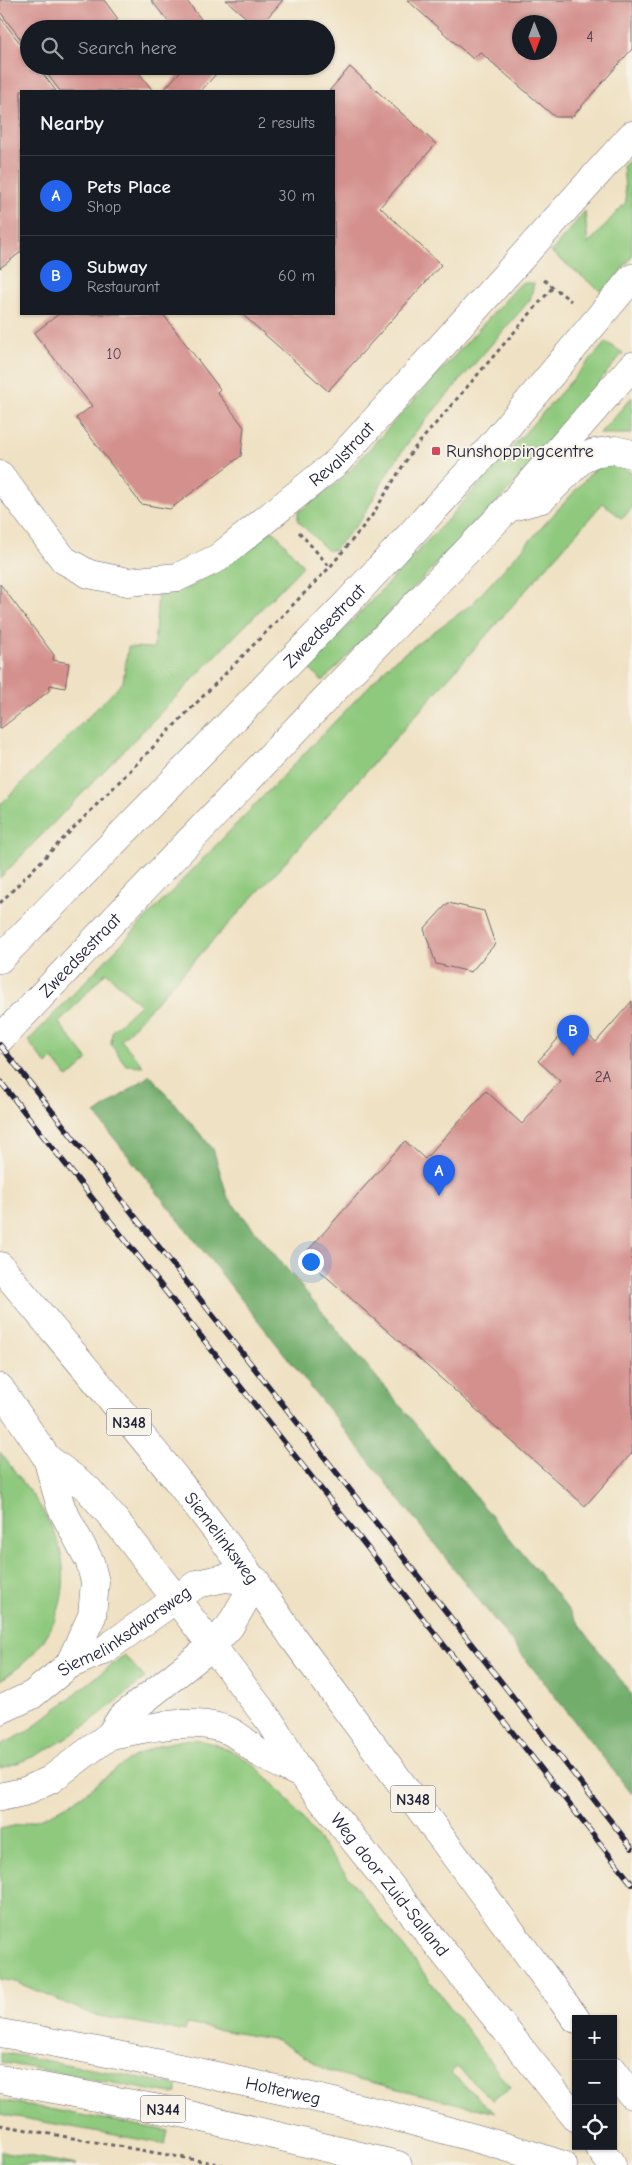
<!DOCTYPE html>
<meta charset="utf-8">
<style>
body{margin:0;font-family:"Comic Neue",sans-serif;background:#20242c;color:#f1f3f6}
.controls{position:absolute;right:15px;bottom:15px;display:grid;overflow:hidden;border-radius:0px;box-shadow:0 1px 4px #0004}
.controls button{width:45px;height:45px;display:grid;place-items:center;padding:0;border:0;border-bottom:1px solid #363941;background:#171b24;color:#f1f3f6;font:25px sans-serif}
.compass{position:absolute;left:512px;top:15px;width:45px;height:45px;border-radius:50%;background:#171b24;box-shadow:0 1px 4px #0004;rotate:179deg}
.you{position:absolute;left:310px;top:1261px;width:18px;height:18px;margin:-12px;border:4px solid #fff;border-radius:50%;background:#1a73e8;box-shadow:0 0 0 8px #1a73e833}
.badge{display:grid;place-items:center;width:32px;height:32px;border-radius:50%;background:#2563eb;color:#fff;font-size:16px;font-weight:700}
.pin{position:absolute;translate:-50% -41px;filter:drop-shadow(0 1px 2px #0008)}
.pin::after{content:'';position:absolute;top:26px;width:18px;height:15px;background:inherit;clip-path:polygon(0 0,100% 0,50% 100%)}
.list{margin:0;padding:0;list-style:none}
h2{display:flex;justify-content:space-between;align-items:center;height:65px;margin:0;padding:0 20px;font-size:21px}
h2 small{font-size:16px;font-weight:400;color:#9ea1a6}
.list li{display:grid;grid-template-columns:32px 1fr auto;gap:15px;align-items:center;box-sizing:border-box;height:80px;padding:0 20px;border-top:1px solid #363941}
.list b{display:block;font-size:19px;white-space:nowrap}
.list p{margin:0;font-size:16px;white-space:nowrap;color:#9ea1a6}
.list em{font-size:16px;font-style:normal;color:#9ea1a6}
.icon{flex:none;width:28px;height:28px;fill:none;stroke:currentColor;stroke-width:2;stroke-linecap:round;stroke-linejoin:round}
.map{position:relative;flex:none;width:632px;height:2165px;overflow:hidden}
.search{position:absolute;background:#171b24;box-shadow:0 1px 4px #0004;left:20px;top:20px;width:315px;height:55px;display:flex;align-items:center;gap:12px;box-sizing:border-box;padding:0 18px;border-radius:28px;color:#9ea1a6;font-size:19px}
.panel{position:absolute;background:#171b24;box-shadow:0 1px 4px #0004;left:20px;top:90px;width:315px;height:225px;border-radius:0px}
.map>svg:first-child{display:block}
.green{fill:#8ec97d;stroke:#58765c}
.forest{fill:#72ad6c;stroke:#4a6854}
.building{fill:#d4908d;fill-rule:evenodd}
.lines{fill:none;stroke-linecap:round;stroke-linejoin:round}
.minor-casing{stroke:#6a656b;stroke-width:29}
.tertiary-casing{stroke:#6a656b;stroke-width:29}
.primary-casing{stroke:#6a656b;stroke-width:29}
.path{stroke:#6a656b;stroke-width:3;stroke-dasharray:4 4;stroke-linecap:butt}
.minor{stroke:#fff;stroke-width:28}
.tertiary{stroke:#fff;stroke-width:28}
.primary{stroke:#fff;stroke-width:28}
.rail-casing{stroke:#22223b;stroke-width:5.5}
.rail{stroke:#f7f3e8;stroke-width:4;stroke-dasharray:11;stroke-linecap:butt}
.poi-dot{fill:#d1495b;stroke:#f7f3e8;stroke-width:2}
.labels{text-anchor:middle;stroke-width:4;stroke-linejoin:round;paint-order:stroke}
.number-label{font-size:15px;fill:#4e3e50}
.shield{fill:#f7f3e8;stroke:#62616f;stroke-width:1}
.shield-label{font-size:16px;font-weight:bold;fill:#22223b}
.poi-label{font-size:18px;fill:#22223b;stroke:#f7f3e8;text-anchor:start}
.street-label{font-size:18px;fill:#22223b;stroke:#f7f3e8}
</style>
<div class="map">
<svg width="632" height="2165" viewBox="0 0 632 2165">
<rect width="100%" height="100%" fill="#f7f3e8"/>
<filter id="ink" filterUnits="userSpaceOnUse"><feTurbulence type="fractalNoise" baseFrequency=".02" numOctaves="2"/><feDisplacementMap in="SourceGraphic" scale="10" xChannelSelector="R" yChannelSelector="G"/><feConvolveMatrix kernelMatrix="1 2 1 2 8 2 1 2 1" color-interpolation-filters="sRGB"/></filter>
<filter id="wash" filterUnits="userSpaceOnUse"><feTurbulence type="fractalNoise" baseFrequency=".0096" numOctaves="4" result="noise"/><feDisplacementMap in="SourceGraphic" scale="20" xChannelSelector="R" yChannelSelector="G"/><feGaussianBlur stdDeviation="1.12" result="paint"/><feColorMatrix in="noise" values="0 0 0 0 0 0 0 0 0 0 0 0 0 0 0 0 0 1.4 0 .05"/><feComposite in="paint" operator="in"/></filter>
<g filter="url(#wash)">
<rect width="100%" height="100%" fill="#efe1c3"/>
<path class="green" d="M632,157v100l-29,36 -52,-41 34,-41 3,33 38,-42 -3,-37z
M521,283h13l-4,17 -113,130 -26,37 -30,53 -27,30h-7l-29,-29v-9l41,-30z
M606,342l17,11 -113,136 -187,192 -15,-13 141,-150z
M632,397v37h-33z
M611,461l21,12v35l-10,11 -19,-16 -308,349 -174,188 22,26 -17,-1 -15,-20 1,-14 28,-26 -34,-33 -47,51 29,37 -20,18 -15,-19 -6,6 -19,-24 364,-379 80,-58 121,-133z
M273,530l30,36 -303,312v-73l123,-123 5,-35 26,1 4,-55 33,-6 20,-16z
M0,1452c17,23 37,46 50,72 31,59 6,124 -50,156z
M124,1655l21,23c-45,36 -88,76 -145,90v-23l27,-13z
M195,1739c42,10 54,20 84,50l159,202 72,97 -17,12 -36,-33 -6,6 44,40 -165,-41 -53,-32 -90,-16 -2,7 -92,-16 -77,-33 -16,-3v-150c18,-4 38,-8 55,-17 55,-29 70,-68 140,-73z
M0,2052l173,32 4,2v7l-6,1 -171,-32z
M0,2100l168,31 -3,13 -165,-30z
M0,2151l77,14h-77z"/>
<path class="forest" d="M150,1075l63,74 15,49 329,397 75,100v99l-537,-680z"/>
<g id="blocks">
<path class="building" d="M0,0h104l14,19 -12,10h-77v21l-29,-38z
M151,0h35l23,29h-35z
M226,0h57l-25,28z
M407,0h225v49l-60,68h-17l-75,-65 -7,7zM520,22h30v30h-30z
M0,17l29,38v11h8l19,25h-35v161l-21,16z
M41,66h93l19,25h-93z
M185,66h38l-22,25h-38z
M350,67l86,77 -56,63 61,58 -113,126 -86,-77h92v-223h-5z
M59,314h104l57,75 -3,3 27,35 -3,29 -71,53 -29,-5 -65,-86 16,-12 -58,-73z
M0,584l54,71 -1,5 16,3 -4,25 -15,-3 -1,6 -49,38z
M448,903l36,8 11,33 -24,28 -35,-8 -12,-35z
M632,1001v452l-47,53 -282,-250 102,-115 20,18 61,-68 36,33 38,-43 -22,-20 35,-39 23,20z"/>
</g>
</g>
<g filter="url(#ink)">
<use href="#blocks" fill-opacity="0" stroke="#6a656b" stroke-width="1"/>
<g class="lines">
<g class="minor-casing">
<g id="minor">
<path id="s1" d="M0,475l64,85 25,14 39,8 50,-5 40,-19 119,-96 295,-327"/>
<path d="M508,508l34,-9 41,-41 11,-5 21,-3 17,4"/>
</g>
</g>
<g class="tertiary-casing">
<g id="tertiary">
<path id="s2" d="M0,959l346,-355 130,-140 156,-186"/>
<path id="s3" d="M0,1039l508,-531 124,-142"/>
</g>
</g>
<g class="primary-casing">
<g id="primary">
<path id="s4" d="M0,1266c101,122 206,241 294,373l282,380"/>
<path id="s5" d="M0,1388l47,70 40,30 32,37 153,199 30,51 274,343"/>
<path d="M47,1458l14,49 29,55 5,20 -3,34 -23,49"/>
<path id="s6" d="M0,1710l32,-15 37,-30 35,-15 93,-66 28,-6 31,3"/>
<path d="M110,1735c37,-6 80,-19 117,-5 14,5 22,17 34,24 13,8 28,14 41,21"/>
<path d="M0,1797l23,-5 27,-12 60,-45 11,-17 90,-71 19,-21 26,-45"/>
<path id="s7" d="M0,2033c77,13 153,29 230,46 112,24 224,50 333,86"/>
<path d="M613,2070l19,25"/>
<path d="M0,2079l186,35 212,51"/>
<path d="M598,2146l14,19"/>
</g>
</g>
<path class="path" d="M544,280l27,21
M299,532l31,35
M0,903l330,-336 41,-50 41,-66 141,-164
M0,2125l224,40"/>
<use href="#minor" class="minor"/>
<use href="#tertiary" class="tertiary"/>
<use href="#primary" class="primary"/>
<g class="rail-casing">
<path id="rail" d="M0,1045l632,803
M0,1081l632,803"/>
</g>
<use href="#rail" class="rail"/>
</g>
</g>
<rect class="poi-dot" x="431" y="446" width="10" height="10" rx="2.5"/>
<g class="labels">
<g class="number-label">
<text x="590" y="42">4</text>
<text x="114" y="359">10</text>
<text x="603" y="1082">2A</text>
</g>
<g class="shield">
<rect x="106.5" y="1408.5" width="45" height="27" rx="4"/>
<rect x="390.5" y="1785.5" width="45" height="27" rx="4"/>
<rect x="140.5" y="2095.5" width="45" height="27" rx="4"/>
</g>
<g class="shield-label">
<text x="129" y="1428">N348</text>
<text x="413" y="1805">N348</text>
<text x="163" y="2115">N344</text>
</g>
<g class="poi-label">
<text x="446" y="457">Runshoppingcentre</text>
</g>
<g class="street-label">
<text dy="6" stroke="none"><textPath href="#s1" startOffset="431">Revalstraat</textPath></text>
<text dy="6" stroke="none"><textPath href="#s2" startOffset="465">Zweedsestraat</textPath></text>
<text dy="6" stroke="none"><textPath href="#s3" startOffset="116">Zweedsestraat</textPath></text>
<text dy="6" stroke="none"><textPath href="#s4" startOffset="351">Siemelinksweg</textPath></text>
<text dy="6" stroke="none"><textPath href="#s6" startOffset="148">Siemelinksdwarsweg</textPath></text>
<text dy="6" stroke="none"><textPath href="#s5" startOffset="634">Weg door Zuid-Salland</textPath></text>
<text dy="6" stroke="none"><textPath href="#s7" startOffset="289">Holterweg</textPath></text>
</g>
</g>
</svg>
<div class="controls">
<button>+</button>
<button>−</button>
<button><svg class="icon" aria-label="locate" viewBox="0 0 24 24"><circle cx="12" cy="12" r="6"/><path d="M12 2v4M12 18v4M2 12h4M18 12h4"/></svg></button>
</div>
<svg class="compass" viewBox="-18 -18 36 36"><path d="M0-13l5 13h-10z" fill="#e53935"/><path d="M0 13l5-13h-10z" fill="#9ea1a6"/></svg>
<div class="you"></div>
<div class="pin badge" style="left:439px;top:1196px">A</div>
<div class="pin badge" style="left:573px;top:1056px">B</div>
<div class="search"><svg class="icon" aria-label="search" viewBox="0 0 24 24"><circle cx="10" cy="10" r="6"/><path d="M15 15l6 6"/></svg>Search here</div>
<section class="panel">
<h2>Nearby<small>2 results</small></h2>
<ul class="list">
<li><span class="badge">A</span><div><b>Pets Place</b><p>Shop</p></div><em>30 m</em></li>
<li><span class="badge">B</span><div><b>Subway</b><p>Restaurant</p></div><em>60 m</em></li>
</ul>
</section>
</div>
